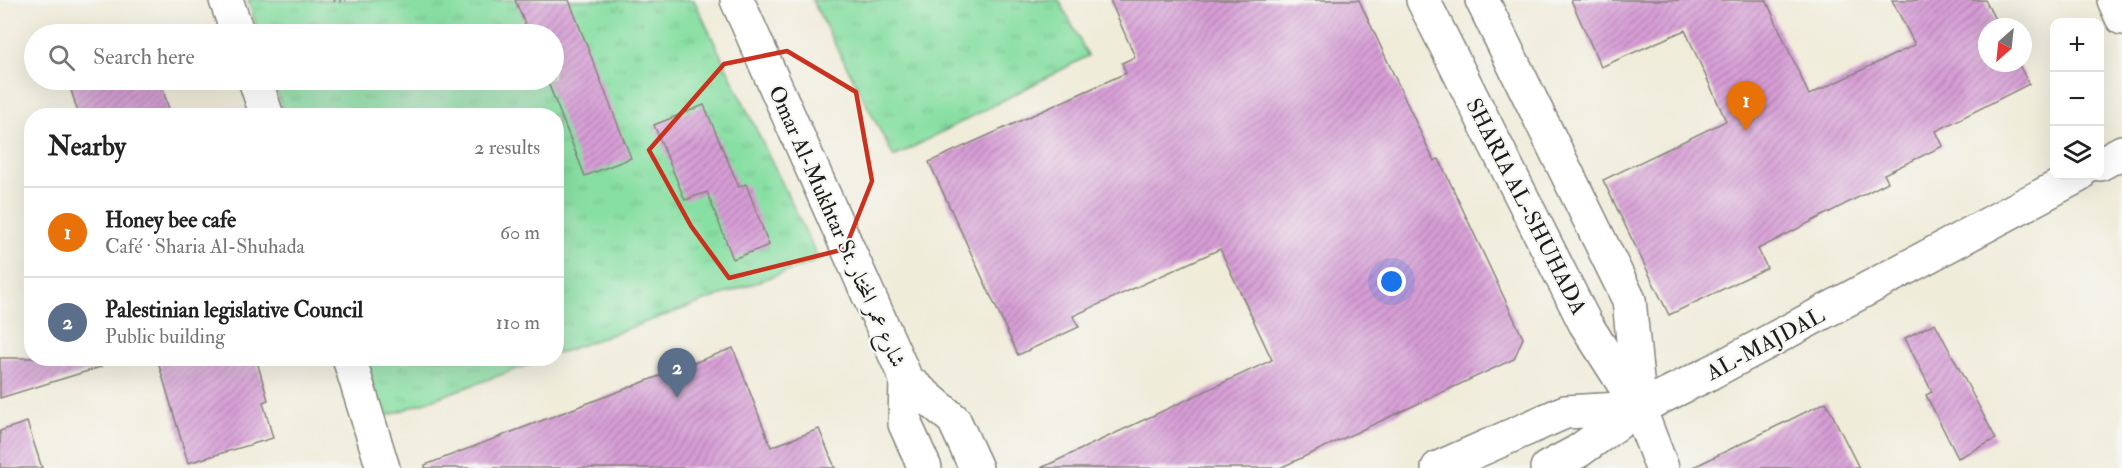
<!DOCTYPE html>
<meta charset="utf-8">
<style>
body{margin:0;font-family:"IM FELL Double Pica",Amiri,serif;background:#f6f6f6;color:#222}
.controls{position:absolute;right:18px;top:18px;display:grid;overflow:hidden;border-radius:12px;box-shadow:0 6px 24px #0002}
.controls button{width:54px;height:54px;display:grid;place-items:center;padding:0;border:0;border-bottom:2px solid #e0e0e0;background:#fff;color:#222;font:30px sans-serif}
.compass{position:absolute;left:1978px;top:18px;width:54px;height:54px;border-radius:50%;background:#fff;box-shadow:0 6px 24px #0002;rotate:207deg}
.you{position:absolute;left:1392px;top:282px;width:21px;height:21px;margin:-15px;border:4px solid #fff;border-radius:50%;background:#1a73e8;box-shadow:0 0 0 9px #1a73e833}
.badge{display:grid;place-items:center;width:39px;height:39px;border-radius:50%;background:#c8321e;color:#fff;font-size:20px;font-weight:700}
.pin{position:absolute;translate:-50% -50px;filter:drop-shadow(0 2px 3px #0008)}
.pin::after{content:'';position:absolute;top:32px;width:21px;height:18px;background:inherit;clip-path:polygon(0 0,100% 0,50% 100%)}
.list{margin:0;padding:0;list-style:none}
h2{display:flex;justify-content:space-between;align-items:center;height:78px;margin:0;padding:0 24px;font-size:26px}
h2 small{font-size:20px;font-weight:400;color:#767676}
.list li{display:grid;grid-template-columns:39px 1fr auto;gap:18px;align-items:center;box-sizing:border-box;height:90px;padding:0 24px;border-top:2px solid #e0e0e0}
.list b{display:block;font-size:22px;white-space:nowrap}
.list p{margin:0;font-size:20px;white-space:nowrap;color:#767676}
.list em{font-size:20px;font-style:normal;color:#767676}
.icon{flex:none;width:33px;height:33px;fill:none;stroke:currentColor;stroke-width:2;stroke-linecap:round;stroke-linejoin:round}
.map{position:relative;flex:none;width:2122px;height:468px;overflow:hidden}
.search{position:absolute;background:#fff;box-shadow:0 6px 24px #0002;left:24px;top:24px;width:540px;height:66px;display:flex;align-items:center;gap:15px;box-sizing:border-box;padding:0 21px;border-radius:33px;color:#767676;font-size:22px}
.panel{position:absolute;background:#fff;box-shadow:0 6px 24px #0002;left:24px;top:108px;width:540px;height:258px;border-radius:24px}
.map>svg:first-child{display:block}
.grass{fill:url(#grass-tufts);stroke:#527e60;stroke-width:1.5}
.building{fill:url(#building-hatch)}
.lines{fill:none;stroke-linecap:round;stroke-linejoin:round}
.minor-casing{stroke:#86847b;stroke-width:36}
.major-casing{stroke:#86847b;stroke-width:36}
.path{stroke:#86847b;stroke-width:4;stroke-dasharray:1.5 4.5;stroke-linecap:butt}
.minor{stroke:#fff;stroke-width:33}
.major{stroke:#fff;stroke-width:33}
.marked{fill:none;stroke:#c8321e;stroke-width:4.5;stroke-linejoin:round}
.labels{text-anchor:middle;stroke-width:4.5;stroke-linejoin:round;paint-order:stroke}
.street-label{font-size:22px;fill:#1c1c1c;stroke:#f6f6f2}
</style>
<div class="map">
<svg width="2122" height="468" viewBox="0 0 2122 468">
<defs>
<pattern id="grass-tufts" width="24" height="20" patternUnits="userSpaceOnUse" patternTransform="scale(1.5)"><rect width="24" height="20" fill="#88dfa3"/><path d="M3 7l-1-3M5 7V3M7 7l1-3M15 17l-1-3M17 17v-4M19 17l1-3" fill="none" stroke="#75bf8c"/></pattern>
<pattern id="building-hatch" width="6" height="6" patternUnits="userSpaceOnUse" patternTransform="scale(1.5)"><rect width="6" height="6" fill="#d79ed6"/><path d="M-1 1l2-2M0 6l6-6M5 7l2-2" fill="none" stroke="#ae80ad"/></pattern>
</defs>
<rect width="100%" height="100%" fill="#f6f6f2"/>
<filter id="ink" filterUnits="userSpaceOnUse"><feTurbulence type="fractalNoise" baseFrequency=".0167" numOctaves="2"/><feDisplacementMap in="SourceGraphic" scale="12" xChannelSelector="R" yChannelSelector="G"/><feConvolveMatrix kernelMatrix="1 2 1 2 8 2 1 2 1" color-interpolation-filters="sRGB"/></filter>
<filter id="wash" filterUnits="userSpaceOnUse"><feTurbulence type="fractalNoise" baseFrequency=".008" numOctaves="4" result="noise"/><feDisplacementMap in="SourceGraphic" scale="24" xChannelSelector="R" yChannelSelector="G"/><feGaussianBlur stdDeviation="1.35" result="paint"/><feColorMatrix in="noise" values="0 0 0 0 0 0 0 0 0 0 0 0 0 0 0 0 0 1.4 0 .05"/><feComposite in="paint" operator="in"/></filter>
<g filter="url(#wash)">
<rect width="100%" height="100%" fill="#f0ecda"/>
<path class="grass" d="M248,0h446l125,260 -262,94 -1,-238 -272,-1 -11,-35h281v-46h-295z
M812,0h247l29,56 -194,101z
M362,358l183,1 -164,59z"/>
<g id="blocks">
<path class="building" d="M515,0h54l62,158 -46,18 -38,-96h7v-46h-25z
M1110,0h249l75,161 5,-2 84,179 -9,21 -234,109h-239l231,-108 -52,-111 -147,67 6,11 -61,28 -89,-193 197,-89 -4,-10 13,-6z
M1571,0h195l43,95 106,-50 -23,-45h93l14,27h-12v36h31l11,21 -93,47 7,15 -59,28 4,8 -130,67 9,19 -98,47 -66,-135 123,-59 -41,-91 -84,37z
M68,80h92l11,36h-92z
M704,105l35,82 7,-3 23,61 -36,14 -26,-67 -22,8 -31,-75z
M1935,323l61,116 -38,19 -32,-63 6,-3 -27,-54z
M733,348l38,99 48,-18 16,39h-410v-3z
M0,358h99l2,9 -101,31z
M157,358h99l12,42 -5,2 10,36 -85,25z
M1826,402l33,66h-167z
M27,422l15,46h-42v-37z"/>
</g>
</g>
<g filter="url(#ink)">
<use href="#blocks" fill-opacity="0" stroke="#86847b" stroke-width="1.5"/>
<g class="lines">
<g class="minor-casing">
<path id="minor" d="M1423,0l162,323 54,85 23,60
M1482,0l147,300 10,100
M2114,0l8,18"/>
</g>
<g class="major-casing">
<path id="major" d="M226,0l12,34
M737,0l169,379 48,41 22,48
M255,80l12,36
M2100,164l22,-12
M349,358l34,110
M906,379l-1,45 20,44
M1438,468l127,-56 74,-4 71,-35 368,-197
M1547,468l30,-16 62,-44"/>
</g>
<path class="path" d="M334,0l4,2 8,-2"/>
<use href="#minor" class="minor"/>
<use href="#major" class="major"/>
</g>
</g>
<path class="marked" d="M787,51l69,41 16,89 -27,68 -116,29 -38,-52 -42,-76 75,-86z"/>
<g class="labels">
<g class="street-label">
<text transform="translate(1527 206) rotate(63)" y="8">SHARIA AL-SHUHADA</text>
<text transform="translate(838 226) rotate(66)" y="8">Omar Al-Mukhtar St. شارع عمر المختار</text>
<text transform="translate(1765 343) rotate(-28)" y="8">AL-MAJDAL</text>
</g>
</g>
</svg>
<div class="controls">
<button>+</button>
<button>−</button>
<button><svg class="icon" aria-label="layers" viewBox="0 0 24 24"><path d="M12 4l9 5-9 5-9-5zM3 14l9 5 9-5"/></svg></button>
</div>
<svg class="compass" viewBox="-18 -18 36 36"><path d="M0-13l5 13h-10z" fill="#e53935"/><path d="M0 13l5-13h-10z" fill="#767676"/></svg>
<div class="you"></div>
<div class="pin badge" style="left:1746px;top:131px;background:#e8710a">1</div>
<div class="pin badge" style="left:677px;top:398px;background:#5c6f8a">2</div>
<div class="search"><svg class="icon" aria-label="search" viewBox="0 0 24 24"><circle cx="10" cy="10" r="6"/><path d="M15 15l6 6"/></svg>Search here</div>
<section class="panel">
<h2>Nearby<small>2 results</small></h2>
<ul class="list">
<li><span class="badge" style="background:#e8710a">1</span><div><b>Honey bee cafe</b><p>Café · Sharia Al-Shuhada</p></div><em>60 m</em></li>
<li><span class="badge" style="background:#5c6f8a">2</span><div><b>Palestinian legislative Council</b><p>Public building</p></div><em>110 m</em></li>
</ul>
</section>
</div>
